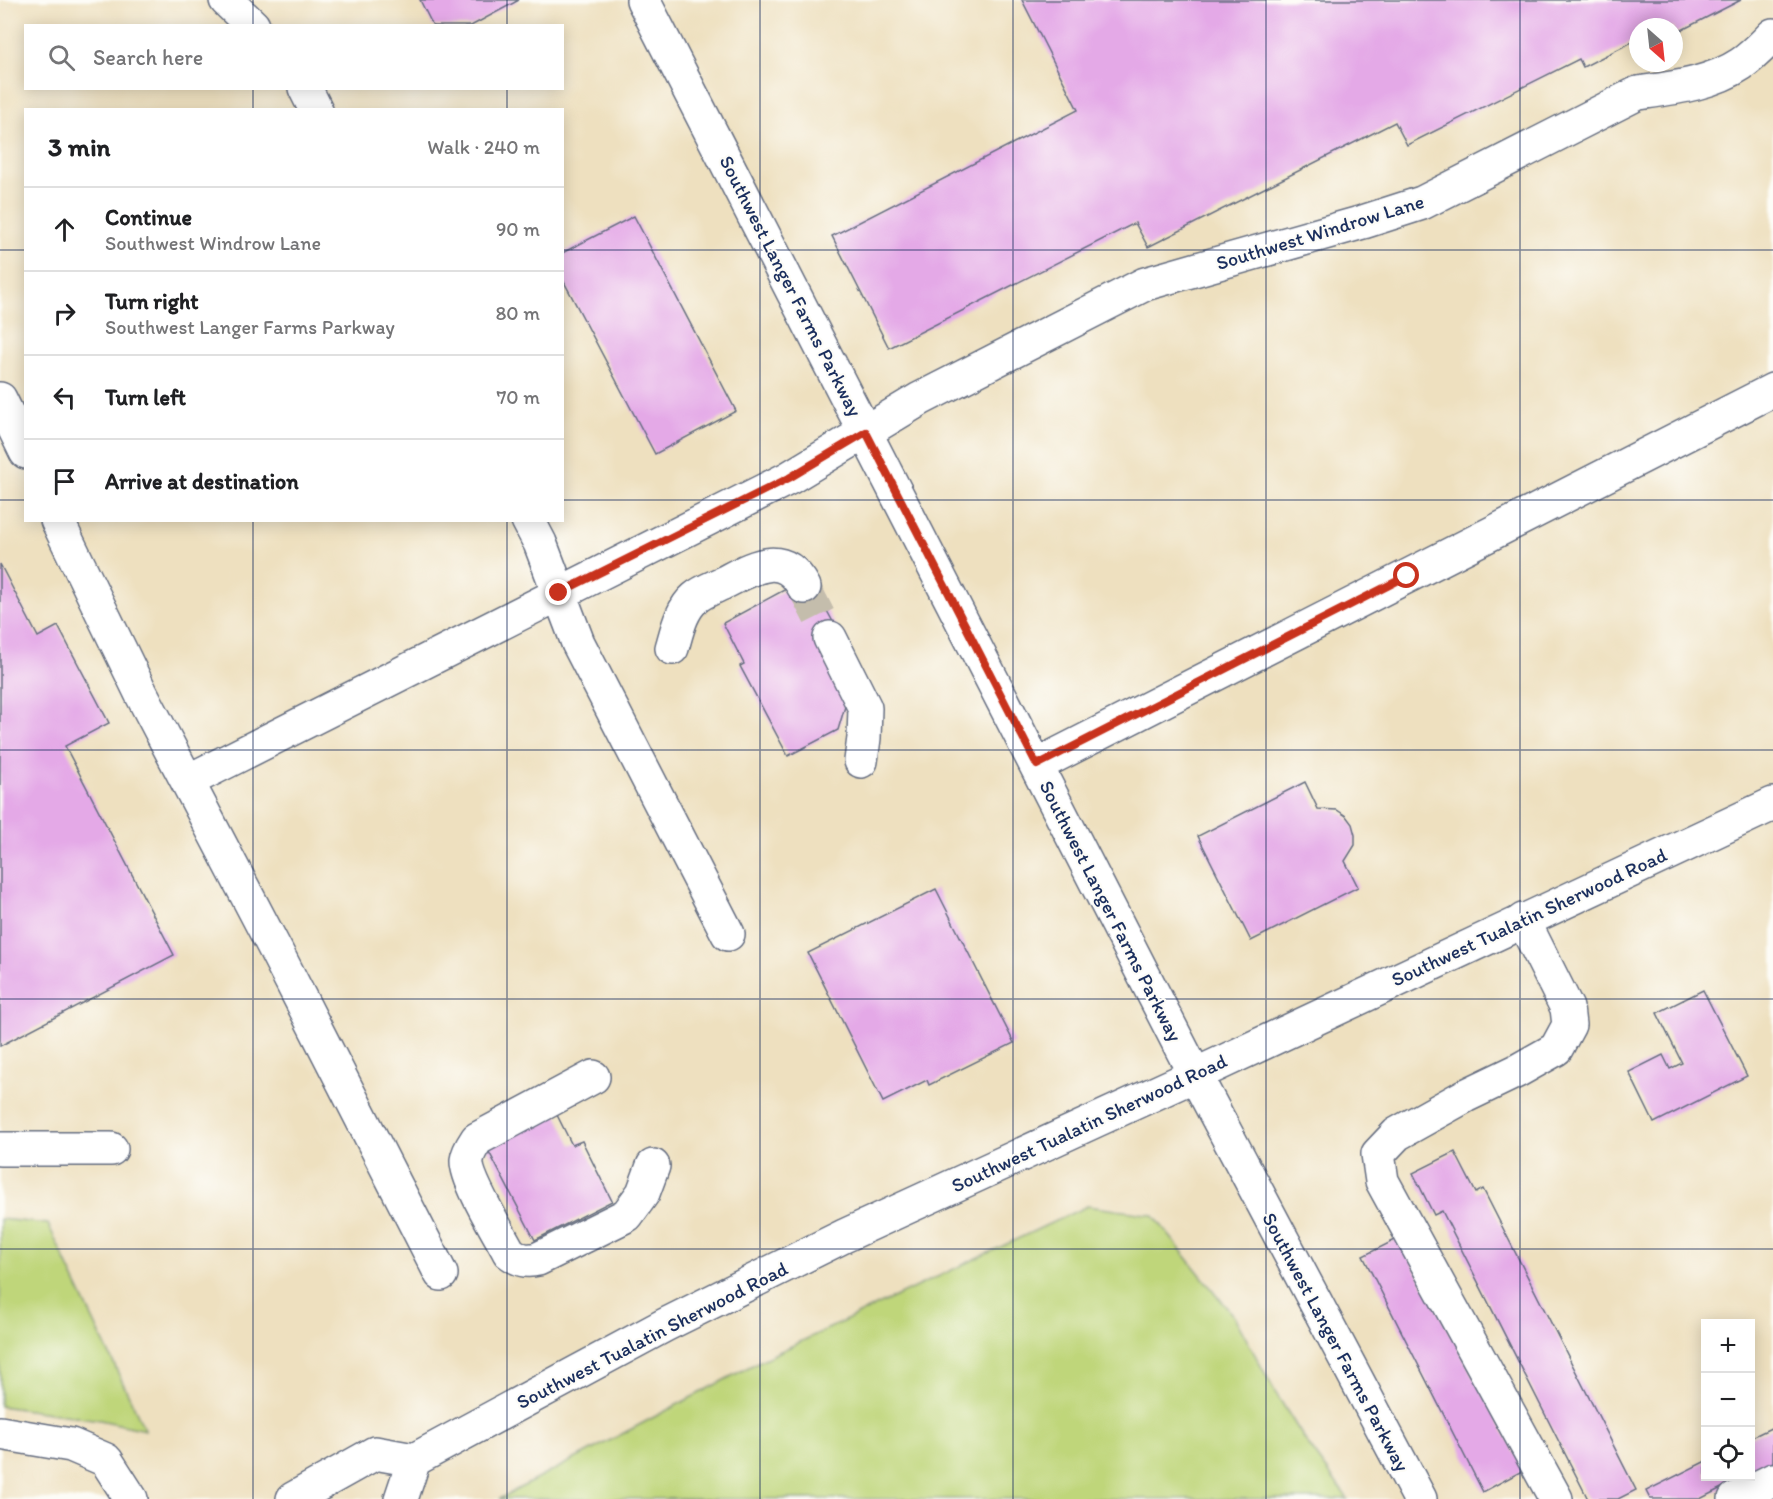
<!DOCTYPE html>
<meta charset="utf-8">
<style>
body{margin:0;font-family:Itim,sans-serif;background:#f6f6f6;color:#202124}
.controls{position:absolute;right:18px;bottom:18px;display:grid;overflow:hidden;border-radius:0px;box-shadow:0 3px 15px #0003}
.controls button{width:54px;height:54px;display:grid;place-items:center;padding:0;border:0;border-bottom:2px solid #e0e0e0;background:#fff;color:#202124;font:30px sans-serif}
.compass{position:absolute;left:1629px;top:18px;width:54px;height:54px;border-radius:50%;background:#fff;box-shadow:0 3px 15px #0003;rotate:153deg}
.stop{position:absolute;width:18px;height:18px;margin:-14px;border:4px solid #c8321e;border-radius:50%;background:#fff}
.stop.end{background:#c8321e;border-color:#fff;box-shadow:0 2px 6px #0008}
.list{margin:0;padding:0;list-style:none}
h2{display:flex;justify-content:space-between;align-items:center;height:78px;margin:0;padding:0 24px;font-size:26px}
h2 small{font-size:20px;font-weight:400;color:#757577}
.list li{display:grid;grid-template-columns:39px 1fr auto;gap:18px;align-items:center;box-sizing:border-box;height:84px;padding:0 24px;border-top:2px solid #e0e0e0}
.list b{display:block;font-size:22px;white-space:nowrap}
.list p{margin:0;font-size:20px;white-space:nowrap;color:#757577}
.list em{font-size:20px;font-style:normal;color:#757577}
.icon{flex:none;width:33px;height:33px;fill:none;stroke:currentColor;stroke-width:2;stroke-linecap:round;stroke-linejoin:round}
.map{position:relative;flex:none;width:1773px;height:1499px;overflow:hidden}
.search{position:absolute;background:#fff;box-shadow:0 3px 15px #0003;left:24px;top:24px;width:540px;height:66px;display:flex;align-items:center;gap:15px;box-sizing:border-box;padding:0 21px;border-radius:0px;color:#757577;font-size:22px}
.panel{position:absolute;background:#fff;box-shadow:0 3px 15px #0003;left:24px;top:108px;width:540px;height:414px;border-radius:0px}
.map>svg:first-child{display:block}
.green{fill:#bfd67a;stroke:#6d826c;stroke-width:1.5}
.building{fill:#e4a9e7}
.lines{fill:none;stroke-linecap:round;stroke-linejoin:round}
.minor-tunnel{stroke:#c4bdac;stroke-width:33;stroke-dasharray:33 16;stroke-linecap:butt}
.minor-casing{stroke:#656d80;stroke-width:36}
.major-casing{stroke:#656d80;stroke-width:36}
.highway-casing{stroke:#656d80;stroke-width:36}
.minor{stroke:#fff;stroke-width:33}
.major{stroke:#fff;stroke-width:33}
.highway{stroke:#fff;stroke-width:33}
.route{stroke:#c8321e;stroke-width:8}
.grid{fill:none;stroke:#1b2f5e;stroke-width:1.5;stroke-opacity:0.55}
.labels{text-anchor:middle;stroke-width:4.5;stroke-linejoin:round;paint-order:stroke}
.street-label{font-size:20px;fill:#1b2f5e;stroke:#fdfcf7}
</style>
<div class="map">
<svg width="1773" height="1499" viewBox="0 0 1773 1499">
<rect width="100%" height="100%" fill="#fdfcf7"/>
<filter id="ink" filterUnits="userSpaceOnUse"><feTurbulence type="fractalNoise" baseFrequency=".0167" numOctaves="2"/><feDisplacementMap in="SourceGraphic" scale="12" xChannelSelector="R" yChannelSelector="G"/><feConvolveMatrix kernelMatrix="1 2 1 2 8 2 1 2 1" color-interpolation-filters="sRGB"/></filter>
<filter id="wash" filterUnits="userSpaceOnUse"><feTurbulence type="fractalNoise" baseFrequency=".008" numOctaves="4" result="noise"/><feDisplacementMap in="SourceGraphic" scale="24" xChannelSelector="R" yChannelSelector="G"/><feGaussianBlur stdDeviation="1.35" result="paint"/><feColorMatrix in="noise" values="0 0 0 0 0 0 0 0 0 0 0 0 0 0 0 0 0 1.4 0 .05"/><feComposite in="paint" operator="in"/></filter>
<g filter="url(#wash)">
<rect width="100%" height="100%" fill="#eee0bf"/>
<path class="green" d="M1087,1206l66,9 82,103 42,77 28,45 43,59h-849l263,-139z
M0,1219l48,5 97,206 -45,-10 -100,-14z"/>
<g id="blocks">
<path class="building" d="M420,0h99l-48,26h-38z
M1022,0h719l-67,34v-7h-36v12l-55,28 -4,-8 -172,86 -12,-23 -247,125 -13,-24 -246,125 -57,-112 246,-126z
M634,216l102,195 -81,43 -93,-176v-25z
M0,564l38,73 20,-11 51,97 -44,23 109,209 -174,91z
M812,583l27,50 7,70 -8,27 -50,26 -48,-90 4,-2 -21,-41 63,-34z
M1305,782l13,27 19,1 9,6 6,8 3,11v10l-10,16 13,26 -107,54 -53,-105z
M936,889l78,154 -85,42 -2,-5 -44,22 -75,-149z
M1703,990l44,86 -93,47 -25,-51 34,-17 7,14 12,-6 -25,-50z
M555,1111l17,34 10,-4 30,60 -77,39 -49,-94z
M1455,1152l21,41 7,-4 153,301 -18,9h-30l-146,-288 -8,4 -21,-42z
M1399,1238l125,232 -41,22 -120,-236z
M1773,1427v35l-23,11v-35z
M1706,1461v15h39l-45,23h-50l-4,-8z"/>
</g>
</g>
<g filter="url(#ink)">
<use href="#blocks" fill-opacity="0" stroke="#656d80" stroke-width="1.5"/>
<g class="lines">
<path class="minor-tunnel" d="M804,587l26,51"/>
<g class="minor-casing">
<path id="minor" d="M226,0l27,26
M305,88l11,22
M0,399l26,53
M57,520l84,173 134,256 166,325
M528,520l12,23 38,100 150,291
M830,638l35,70 -1,30 -3,23
M672,648c5,-17 9,-38 23,-50 8,-7 20,-11 30,-16 29,-15 58,-33 79,5
M1037,765l736,-375
M188,781l601,-303 131,-79 225,-115 218,-62 59,-19 216,-110c35,-5 73,-9 103,-29 12,-8 22,-19 32,-29
M1523,920l44,88 2,17 -13,24 -39,22 -52,25 -68,38 -19,20 4,27 174,318
M1195,1075l225,424
M593,1077l-116,62c-4,6 -9,13 -10,21 -2,18 32,73 42,92 10,8 17,10 29,7l89,-44 16,-22 10,-27
M0,1149h111
M0,1433l71,12 35,15 25,39
M1735,1499l38,-19"/>
</g>
<g class="major-casing">
<path id="major" d="M643,0l552,1075"/>
</g>
<g class="highway-casing">
<path id="highway" d="M293,1499l82,-46 39,7 251,-135 179,-89 351,-161 578,-271
M401,1499l13,-39"/>
</g>
<use href="#minor" class="minor"/>
<use href="#major" class="major"/>
<use href="#highway" class="highway"/>
</g>
</g>
<g class="lines" filter="url(#ink)">
<path class="route" d="M559,593l230,-115 77,-46 171,333 370,-189"/>
</g>
<path class="grid" d="M253,0v26M507,0v26M760,0v1499M1013,0v1499M1266,0v1499M1520,0v1499M253,88v22M507,88v22M0,250h26M562,250h1211M0,500h26M562,500h1211M253,520v979M507,520v979M0,750h1773M0,999h1773M0,1249h1773"/>
<g class="labels">
<g class="street-label">
<text transform="translate(1320 232) rotate(-17)" y="7">Southwest Windrow Lane</text>
<text transform="translate(791 286) rotate(63)" y="7">Southwest Langer Farms Parkway</text>
<text transform="translate(1111 911) rotate(63)" y="7">Southwest Langer Farms Parkway</text>
<text transform="translate(1529 917) rotate(-25)" y="7">Southwest Tualatin Sherwood Road</text>
<text transform="translate(1089 1123) rotate(-25)" y="7">Southwest Tualatin Sherwood Road</text>
<text transform="translate(652 1335) rotate(-27)" y="7">Southwest Tualatin Sherwood Road</text>
<text transform="translate(1336 1342) rotate(62)" y="7">Southwest Langer Farms Parkway</text>
</g>
</g>
</svg>
<div class="controls">
<button>+</button>
<button>−</button>
<button><svg class="icon" aria-label="locate" viewBox="0 0 24 24"><circle cx="12" cy="12" r="6"/><path d="M12 2v4M12 18v4M2 12h4M18 12h4"/></svg></button>
</div>
<svg class="compass" viewBox="-18 -18 36 36"><path d="M0-13l5 13h-10z" fill="#e53935"/><path d="M0 13l5-13h-10z" fill="#757577"/></svg>
<div class="stop" style="left:1407px;top:576px"></div>
<div class="stop end" style="left:559px;top:593px"></div>
<div class="search"><svg class="icon" aria-label="search" viewBox="0 0 24 24"><circle cx="10" cy="10" r="6"/><path d="M15 15l6 6"/></svg>Search here</div>
<section class="panel">
<h2>3 min<small>Walk · 240 m</small></h2>
<ul class="list">
<li><svg class="icon" aria-label="ahead" viewBox="0 0 24 24"><path d="M12 20V5M6 11l6-6 6 6"/></svg><div><b>Continue</b><p>Southwest Windrow Lane</p></div><em>90 m</em></li>
<li><svg class="icon" aria-label="right" viewBox="0 0 24 24"><path d="M7 20v-9h11M14 6l5 5-5 5"/></svg><div><b>Turn right</b><p>Southwest Langer Farms Parkway</p></div><em>80 m</em></li>
<li><svg class="icon" aria-label="left" viewBox="0 0 24 24"><path d="M17 20v-9H6M10 6l-5 5 5 5"/></svg><div><b>Turn left</b></div><em>70 m</em></li>
<li><svg class="icon" aria-label="arrive" viewBox="0 0 24 24"><path d="M6 21V4h12l-3 4 3 4H6"/></svg><div><b>Arrive at destination</b></div></li>
</ul>
</section>
</div>
